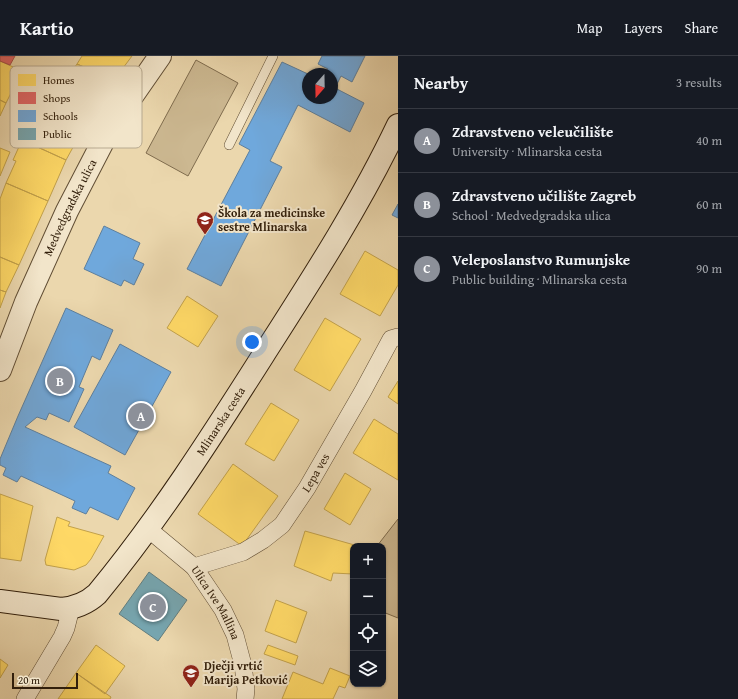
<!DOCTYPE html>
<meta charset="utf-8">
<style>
body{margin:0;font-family:"Gentium Book Plus",serif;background:#20242c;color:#f1f3f6}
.controls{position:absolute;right:12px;bottom:12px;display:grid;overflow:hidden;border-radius:8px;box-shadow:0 1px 3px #0004}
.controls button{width:36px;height:36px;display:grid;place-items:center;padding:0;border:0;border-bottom:1px solid #363941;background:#171b24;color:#f1f3f6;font:20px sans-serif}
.compass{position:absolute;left:302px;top:12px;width:36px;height:36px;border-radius:50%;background:#171b24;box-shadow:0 1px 3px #0004;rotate:200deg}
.scale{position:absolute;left:12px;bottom:10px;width:66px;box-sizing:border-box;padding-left:4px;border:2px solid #321f0b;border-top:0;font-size:11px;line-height:14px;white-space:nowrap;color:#321f0b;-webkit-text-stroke:3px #f2e5ca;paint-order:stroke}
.you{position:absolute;left:252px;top:286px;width:14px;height:14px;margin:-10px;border:3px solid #fff;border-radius:50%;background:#1a73e8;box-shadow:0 0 0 6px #1a73e833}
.badge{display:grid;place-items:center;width:26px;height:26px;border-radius:50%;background:#8c9099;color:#fff;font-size:13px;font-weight:700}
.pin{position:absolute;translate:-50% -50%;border:2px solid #fff;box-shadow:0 1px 4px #0006}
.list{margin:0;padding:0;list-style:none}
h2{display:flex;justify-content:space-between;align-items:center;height:52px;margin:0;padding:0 16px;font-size:17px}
h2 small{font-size:13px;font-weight:400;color:#9ea1a6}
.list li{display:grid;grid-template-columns:26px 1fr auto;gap:12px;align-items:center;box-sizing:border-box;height:64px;padding:0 16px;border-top:1px solid #363941}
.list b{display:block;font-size:15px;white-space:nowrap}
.list p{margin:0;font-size:13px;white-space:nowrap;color:#9ea1a6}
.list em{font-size:13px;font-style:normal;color:#9ea1a6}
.icon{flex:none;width:22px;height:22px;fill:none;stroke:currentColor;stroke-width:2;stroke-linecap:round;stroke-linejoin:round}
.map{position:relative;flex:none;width:398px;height:643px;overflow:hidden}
header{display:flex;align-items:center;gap:24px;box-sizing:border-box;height:56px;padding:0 20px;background:#171b24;border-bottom:1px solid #363941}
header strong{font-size:19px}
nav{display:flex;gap:22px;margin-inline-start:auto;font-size:14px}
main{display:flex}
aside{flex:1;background:#171b24}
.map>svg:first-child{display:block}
.green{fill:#ccb891;stroke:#7f6c4e}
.homes{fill:#ffd966;stroke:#c2a14b}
.shops{fill:#e06666;stroke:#ac514b}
.schools{fill:#6fa8dc;stroke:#5d7f9d}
.public{fill:#76a5af;stroke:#627d7e}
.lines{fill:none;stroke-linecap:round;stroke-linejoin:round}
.service-casing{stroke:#604d34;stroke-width:10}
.minor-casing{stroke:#604d34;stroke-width:18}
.tertiary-casing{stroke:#604d34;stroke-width:24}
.secondary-casing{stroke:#321f0b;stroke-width:24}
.service{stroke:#f2e5ca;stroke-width:9}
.minor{stroke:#f2e5ca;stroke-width:17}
.tertiary{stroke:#f2e5ca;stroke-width:22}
.secondary{stroke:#f2e5ca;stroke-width:22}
.labels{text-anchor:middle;stroke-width:4;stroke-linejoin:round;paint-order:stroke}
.street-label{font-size:12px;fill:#321f0b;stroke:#f2e5ca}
.poi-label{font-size:12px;font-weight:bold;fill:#321f0b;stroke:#f2e5ca;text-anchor:start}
.key{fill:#f2e5ca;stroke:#b8aa91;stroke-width:1}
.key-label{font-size:11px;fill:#321f0b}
</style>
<header>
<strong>Kartio</strong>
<nav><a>Map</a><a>Layers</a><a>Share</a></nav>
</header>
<main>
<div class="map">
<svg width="398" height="643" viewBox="0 0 398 643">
<rect width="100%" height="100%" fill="#ebd7ad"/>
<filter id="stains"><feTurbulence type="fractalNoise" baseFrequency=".005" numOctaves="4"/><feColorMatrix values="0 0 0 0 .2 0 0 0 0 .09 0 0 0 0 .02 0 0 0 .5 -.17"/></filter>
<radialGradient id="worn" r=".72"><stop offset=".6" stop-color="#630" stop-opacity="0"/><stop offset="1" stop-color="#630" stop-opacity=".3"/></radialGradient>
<path class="green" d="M196,4l42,23 -50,93 -42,-23z
M398,463v99l-15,-6v-66h-6z"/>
<path class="homes" d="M82,0h50l-18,24 -37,-16z
M0,5l22,10 -16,32 -6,-3z
M77,8l37,16 -26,40 -38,-18z
M0,44l6,3 -6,13z
M50,46l38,18 -22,40 -35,-16z
M22,84l44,20 -18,41 -42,-18 10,-22 -3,-1z
M0,92l10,4 -10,24z
M6,127l42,18 -29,64 -19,-8v-58z
M365,195l33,19v15l-18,31 -40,-22z
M0,201l19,8 -13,27 -6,-2z
M0,234l6,2 -6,16z
M187,240l31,20 -20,31 -31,-19z
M325,262l36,21 -31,52 -36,-21z
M398,325v23l-10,-7z
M271,347l28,17 -25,41 -29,-17z
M374,363l24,15v46l-45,-27z
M233,408l45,32 -36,50 -44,-32z
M345,417l26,16 -21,36 -26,-16z
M0,438l33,12 -12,55 -21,-3z
M57,461l13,5 -2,4 36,10 -13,23 -5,6 -12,5 -28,-5 -1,-5z
M305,475l53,15h-5v28l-20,-1 -2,8 -37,-15z
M276,544l31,12 -11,31 -31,-12z
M96,589l29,21 -20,28 -29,-21z
M268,589l30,11 -3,9 -31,-11z
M0,603l8,6 -8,13z
M330,612l20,8 -5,12 -6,-2 -6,13h-51l11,-27 30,12z
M76,617l35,24 -1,2h-52z"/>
<path class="shops" d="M0,0h15l-5,9 -10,-4z"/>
<path class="schools" d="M322,0h43l-13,26 -11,-6 -6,12 29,15 -14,29 -52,-27 -28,56 12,6 -61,119 -34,-17 63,-119 -11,-6 43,-82 26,12v24h24v-24h-7l3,-5 -10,-5z
M398,148v14l-6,-3z
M104,170l36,17 -7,16 11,5 -10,21 -10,-5 -3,6 -37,-17z
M66,252l47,22 -13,30 -8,-4 -13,31 5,2 -15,33 -20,-9 -3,7 -9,-3 -12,10 86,39 -3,7 27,15 -17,32 -28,-13 -4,7 -14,-6 3,-7 -54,-25 -4,6 -14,-7 3,-7 -6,-3v-6l18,-43z
M120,288l51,28 -46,83 -51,-28z"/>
<path class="public" d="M149,516l38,28 -29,41 -39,-27z"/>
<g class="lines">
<g class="service-casing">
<path id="service" d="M229,89l44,-89"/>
</g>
<g class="minor-casing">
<g id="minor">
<path id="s1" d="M147,472l47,39 29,43 12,25 8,30 3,24 -1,10"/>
<path id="s2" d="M194,511l49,-15 20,-12 19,-15 25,-37 56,-97 28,-52 7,-2"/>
<path d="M25,643l37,-62 4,-9 5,-20"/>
</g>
</g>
<g class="tertiary-casing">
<g id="tertiary">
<path id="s3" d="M0,314l26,-68 41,-91 43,-83 50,-72"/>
</g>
</g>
<g class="secondary-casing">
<g id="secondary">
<path id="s4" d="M0,545l61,8c14,-1 25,-5 36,-15 62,-75 115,-158 167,-240 48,-75 96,-149 134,-229"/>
</g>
</g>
<use href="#service" class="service"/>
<use href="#minor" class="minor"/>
<use href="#tertiary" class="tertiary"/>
<use href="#secondary" class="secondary"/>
</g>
<defs>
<g id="school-pin" transform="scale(0.9)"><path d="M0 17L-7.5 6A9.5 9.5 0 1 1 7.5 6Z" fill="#8f2418" stroke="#f2e5ca"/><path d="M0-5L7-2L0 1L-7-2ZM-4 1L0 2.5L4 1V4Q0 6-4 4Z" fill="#fff"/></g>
</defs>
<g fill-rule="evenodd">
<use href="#school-pin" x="205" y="164"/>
<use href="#school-pin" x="191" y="617"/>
</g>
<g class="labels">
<g class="street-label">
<text dy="4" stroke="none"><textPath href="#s3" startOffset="177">Medvedgradska ulica</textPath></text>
<text dy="4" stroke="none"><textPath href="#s4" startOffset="314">Mlinarska cesta</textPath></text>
<text dy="4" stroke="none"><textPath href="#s2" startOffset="161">Lepa ves</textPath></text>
<text dy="4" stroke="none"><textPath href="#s1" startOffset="103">Ulica Ive Mallina</textPath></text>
</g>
<g class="poi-label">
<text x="218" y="161">Škola za medicinske<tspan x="218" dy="14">sestre Mlinarska</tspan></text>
<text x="204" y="614">Dječji vrtić<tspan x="204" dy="14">Marija Petković</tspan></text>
</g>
</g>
<rect x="10" y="10" width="132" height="82" rx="6" class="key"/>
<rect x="18" y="18" width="18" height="12" fill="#ffd966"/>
<rect x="18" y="36" width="18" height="12" fill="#e06666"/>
<rect x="18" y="54" width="18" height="12" fill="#6fa8dc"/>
<rect x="18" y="72" width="18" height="12" fill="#76a5af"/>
<g class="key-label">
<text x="43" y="28">Homes</text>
<text x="43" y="46">Shops</text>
<text x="43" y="64">Schools</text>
<text x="43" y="82">Public</text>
</g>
<rect width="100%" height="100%" filter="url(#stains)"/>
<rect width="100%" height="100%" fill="url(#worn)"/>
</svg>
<div class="controls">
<button>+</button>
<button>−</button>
<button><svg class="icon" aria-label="locate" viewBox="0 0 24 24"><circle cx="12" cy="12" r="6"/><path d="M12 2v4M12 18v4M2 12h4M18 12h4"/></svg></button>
<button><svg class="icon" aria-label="layers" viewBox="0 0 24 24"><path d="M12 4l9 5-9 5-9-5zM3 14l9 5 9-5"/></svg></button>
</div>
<svg class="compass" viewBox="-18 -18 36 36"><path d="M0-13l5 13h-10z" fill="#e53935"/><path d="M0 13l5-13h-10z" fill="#9ea1a6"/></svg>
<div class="scale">20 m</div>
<div class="you"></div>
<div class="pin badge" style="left:141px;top:360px">A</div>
<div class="pin badge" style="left:60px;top:325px">B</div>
<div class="pin badge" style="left:153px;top:551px">C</div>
</div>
<aside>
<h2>Nearby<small>3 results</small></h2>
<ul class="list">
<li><span class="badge">A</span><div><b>Zdravstveno veleučilište</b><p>University · Mlinarska cesta</p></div><em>40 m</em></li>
<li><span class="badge">B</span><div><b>Zdravstveno učilište Zagreb</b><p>School · Medvedgradska ulica</p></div><em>60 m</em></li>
<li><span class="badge">C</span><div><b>Veleposlanstvo Rumunjske</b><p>Public building · Mlinarska cesta</p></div><em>90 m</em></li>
</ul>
</aside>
</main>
